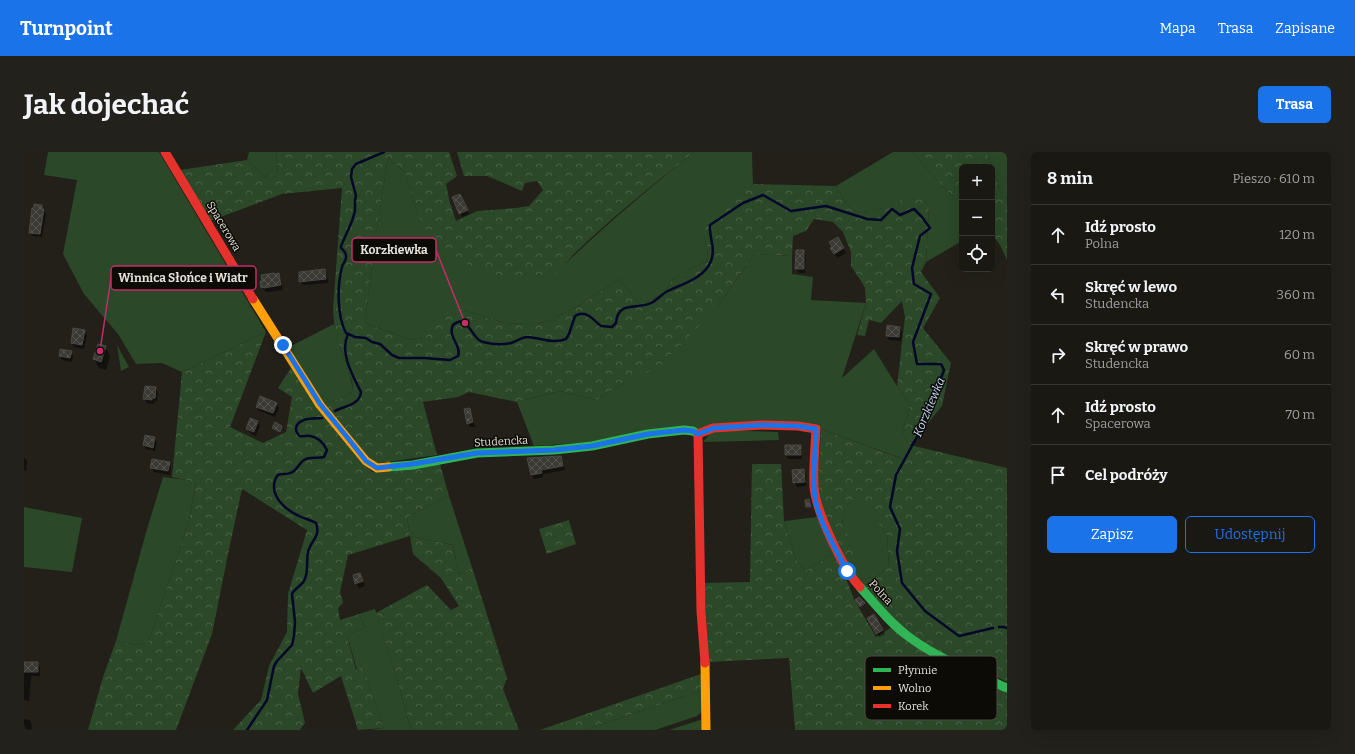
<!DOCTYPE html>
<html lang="pl">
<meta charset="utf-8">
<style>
body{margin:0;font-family:Bitter,serif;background:#23211c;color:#f1f3f6}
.controls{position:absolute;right:12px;top:12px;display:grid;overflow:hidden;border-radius:6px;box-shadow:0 4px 16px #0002}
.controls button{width:36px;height:36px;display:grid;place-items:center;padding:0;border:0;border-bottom:1px solid #383733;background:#1a1813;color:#f1f3f6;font:20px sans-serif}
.stop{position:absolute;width:12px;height:12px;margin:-9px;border:3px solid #1a73e8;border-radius:50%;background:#fff}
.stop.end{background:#1a73e8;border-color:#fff;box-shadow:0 1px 4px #0008}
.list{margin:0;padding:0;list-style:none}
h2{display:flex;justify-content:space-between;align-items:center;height:52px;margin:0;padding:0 16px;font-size:17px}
h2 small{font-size:13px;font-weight:400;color:#9fa0a0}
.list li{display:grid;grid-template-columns:26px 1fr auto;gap:12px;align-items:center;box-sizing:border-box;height:60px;padding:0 16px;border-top:1px solid #383733}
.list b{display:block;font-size:15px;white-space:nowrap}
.list p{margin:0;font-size:13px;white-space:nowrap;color:#9fa0a0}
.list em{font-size:13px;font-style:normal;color:#9fa0a0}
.actions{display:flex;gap:8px;padding:12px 16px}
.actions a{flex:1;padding:9px 0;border:1px solid #1a73e8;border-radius:6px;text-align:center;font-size:14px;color:#1a73e8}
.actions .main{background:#1a73e8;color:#fff}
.icon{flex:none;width:22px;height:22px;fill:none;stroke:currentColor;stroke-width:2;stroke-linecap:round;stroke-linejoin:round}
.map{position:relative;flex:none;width:983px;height:578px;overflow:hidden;border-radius:6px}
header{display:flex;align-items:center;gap:24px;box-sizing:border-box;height:56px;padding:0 20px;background:#1a73e8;color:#fff}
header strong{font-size:19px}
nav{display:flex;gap:22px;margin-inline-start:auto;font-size:14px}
.intro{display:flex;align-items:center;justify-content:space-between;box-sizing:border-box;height:96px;padding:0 24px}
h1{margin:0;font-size:28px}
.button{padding:10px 18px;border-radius:6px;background:#1a73e8;color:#fff;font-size:14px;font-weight:700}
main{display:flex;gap:24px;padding:0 24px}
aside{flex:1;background:#1a1813;border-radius:6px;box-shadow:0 4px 16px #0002}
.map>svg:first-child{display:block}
.green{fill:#2b4828}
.forest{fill:url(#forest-crowns)}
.shadow{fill:#0007}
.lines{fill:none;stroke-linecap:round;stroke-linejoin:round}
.stream{stroke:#03082b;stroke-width:2.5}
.building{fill:url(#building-cross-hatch);stroke:#4a4842}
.fast{stroke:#30b455;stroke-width:9}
.slow{stroke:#ff9f0a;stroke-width:9}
.jam{stroke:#e5322d;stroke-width:9}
.route{stroke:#1a73e8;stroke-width:5}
.labels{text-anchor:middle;stroke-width:3;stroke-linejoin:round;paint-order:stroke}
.street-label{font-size:11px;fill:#e3e1d8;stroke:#0d0b06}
.water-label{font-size:12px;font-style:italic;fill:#c3dafc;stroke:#0d0b06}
.key{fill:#0d0b06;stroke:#4d4b45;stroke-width:1}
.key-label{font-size:11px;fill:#e3e1d8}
.leader{fill:none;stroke:#c52c68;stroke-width:1.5}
.callout-dot{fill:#c52c68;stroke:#0d0b06;stroke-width:1.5}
.callout{fill:#0d0b06;stroke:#c52c68;stroke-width:1.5}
.callout-label{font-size:12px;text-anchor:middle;font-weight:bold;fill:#e3e1d8}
</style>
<header>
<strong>Turnpoint</strong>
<nav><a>Mapa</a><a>Trasa</a><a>Zapisane</a></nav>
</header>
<div class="intro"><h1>Jak dojechać</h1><a class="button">Trasa</a></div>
<main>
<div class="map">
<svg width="983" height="578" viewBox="0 0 983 578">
<defs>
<pattern id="forest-crowns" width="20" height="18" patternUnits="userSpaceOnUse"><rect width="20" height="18" fill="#2b4828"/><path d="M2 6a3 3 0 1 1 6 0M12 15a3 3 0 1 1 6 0" fill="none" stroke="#4a6246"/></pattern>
<pattern id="building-cross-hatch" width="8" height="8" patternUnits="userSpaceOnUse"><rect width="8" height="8" fill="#3b3933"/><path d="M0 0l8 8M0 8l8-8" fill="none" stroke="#575550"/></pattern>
</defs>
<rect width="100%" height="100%" fill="#222019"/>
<path class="green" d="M24,0h111l107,180 -84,40 -20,-9 -26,1 -18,-30 -34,-40 -21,-40 14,-74 -33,-5z
M225,0h27l2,22 -13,3 -18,-17z
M670,0h58l1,32 -52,45c4,10 9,22 5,33l-11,4 -23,14 -8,13 -23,12 -22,-26 -39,26 -29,15 -15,4 -32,-1 -44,-14 -36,29 -12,2 -47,-17 9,-76 14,-89 17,14 12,40 136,64c44,-44 93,-85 141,-124z
M869,0h19l33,37 17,15v37l-36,21 3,-57 -15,-10c-13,5 -47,24 -60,16 -8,-5 -13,-17 -18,-25z
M963,0h20v45l-4,1z
M730,102l38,2v18l21,3 -2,23 55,3 -24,75 32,-29 23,37 13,19 -8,28 8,12 -9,13 -80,-29 -122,1 -108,12 -57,4 -17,-44 43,-11 36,9 30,-18 92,-76z
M310,172c2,23 17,43 19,67l-6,5 -23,8 -35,-57z
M93,193l12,22 -8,4z
M700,278l54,2 1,8 -76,2 8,-10z
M139,325l33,4 -7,40 -41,122 -10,2 -22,-4 31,-112z
M425,344l23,71 -13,8 -6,-30 -43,-9 -3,-19z
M840,351l23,32 2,31 -25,21 -18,-25 -4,-38 3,-18z
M0,355l58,11 -10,54 -48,-5z
M793,365l17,36 -29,18 -9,-12 -12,-38z
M351,457l17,52 19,69h-41l13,-2 -19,-60 -7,2 -10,-35 18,-7 -6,-14z
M679,538l-1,22 -5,4 -42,14h-70z
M679,567l1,11h-35z"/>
<path class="forest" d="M252,0h173l8,24 -11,8 4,19 6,18 21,-10 39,-3 13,-2 14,-16 -6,-9 -12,2 -3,8 -35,-15h-23l-7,-24h237c-41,33 -83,66 -121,103 -8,9 -19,25 -32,27l-42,-7 -24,-7 -26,-15 -22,-21 -10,-20 -12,-40 -17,-14 -14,89 -9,76 47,17 12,-2 26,-25 10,-4 44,14 32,1 15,-4 29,-15 39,-26 22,26 23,-12 8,-13 11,-7 12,-7 11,-4c3,-7 1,-17 -2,-25 -1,-2 -3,-6 -3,-8 -1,-12 43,-37 52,-45l83,2c5,8 10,20 18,25 13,8 47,-11 60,-17l15,11 -3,57 -5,10 19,26 -17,30 28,35 -9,43 -32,39 97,23v214l-25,-12 -36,-14 -35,-21 -47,-48 25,-21 -2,-31 -23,-31 -19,3 -3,17 14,28 -10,10 -26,-55 -3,-16 4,-62 79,29 10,-13 -8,-12 8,-28 -13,-19 8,-69 -3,-16 -21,22 -12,-3 -4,16 -8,-1 9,-32 -1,-15 -4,-7 -10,-15v-14l-8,-20 -10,-10 -19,-3 -8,12 -13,5 -1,20 -38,-2 -36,52 -58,60 -34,16 -30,18 -36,-9 -43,11 -48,-10 -11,5 -35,5 14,53 -64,9 -46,-44 45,52 68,-8 9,32 -42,21 3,19 43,9 6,30 13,-8 35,111 -4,11 16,41h-108l-19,-69 -16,-48 51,-28 24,25 8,-4 -18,-28 -28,-24 -3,-18 -62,19 -8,37 3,11 -5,5 2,12 19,-6 6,14 -18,7 9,35 8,-3 19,61 -25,2 -17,-54 -28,17 -12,-25 -3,26 7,29 -5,7h-67l28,-30 8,-34 18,-34 1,-38 19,-64 -65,-41 -14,65 -16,80 -36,96h-88l15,-53 13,-36 22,4 10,-2 41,-122 7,-39 -24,-5 10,-105 84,-40 -36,95 33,16 23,-11 6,-35 -14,-9 13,-20 27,38 29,-10 6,-5 -1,-10 -17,-47 -2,-25 9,-121 -60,6 -72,27 -30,-51 67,-10 18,17 13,-4z
M888,0h75l16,46 4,-1v63l-7,-15 -8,-11v-67h-30v37l-17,-15z
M728,312h29l3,57 12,38 9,12 29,-18 15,33 5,13 22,38 16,-10 115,64v39h-212l-6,-72 -80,4 -5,-79 46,-1z
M545,368l7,24 -29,10 -8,-25z
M677,522l2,16 -118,40h-45z"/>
<path class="shadow" d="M438,47l7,15 -7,3 -2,-4z
M18,54l4,8 -4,23 -10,-1 -2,-4z
M814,87l8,14 -9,5 -5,-9z
M779,99l3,4 -1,18h-6l-3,-4z
M301,118l2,5 1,8 -25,2 -3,-4z
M250,123h5l2,4 2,11 -16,2 -2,-1 -3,-4z
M876,176l2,4 -1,9 -12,-1 -2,-4z
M60,179l3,4 -3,14 -10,-2 -2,-4z
M81,195l5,9 -4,14 -7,-2 -5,-9z
M47,200l2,4 -1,6 -10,-2 -2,-4z
M132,236l2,5 -1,9 -3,-1v3l-7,-1 -3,-4z
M252,251l3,5 -4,9 -16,-6 -2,-4z
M446,257l2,5 3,13h-5l-2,-4z
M227,268l7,2 2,4 -4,10 -6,-3 -3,-4z
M257,274l1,2 -2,5 -7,-5z
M130,286l3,4 -2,9 -9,-2 -2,-4z
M776,294l2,4v9h-14l-2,-4z
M0,305l3,4 -1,10 -2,-1z
M537,305l2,5 2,8 -22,4v3l-9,2 -2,-4z
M145,311l2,4 -1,8 -16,-3 -3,-4z
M779,318l3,4v12l-9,1 -3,-5z
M336,422l5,12 -6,2 -3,-5z
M850,463l11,19 -6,3 -11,-18z
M0,511h14l2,5v8h-9l-2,25 -5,-1z
M0,567l6,1 2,5 -1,5h-7z"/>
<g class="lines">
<path class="stream" d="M360,0l-28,12 -4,5 -1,8 5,19 -1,4v11l-3,10 -11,25v2c3,3 5,4 5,8 1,4 -3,7 -4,11 -5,19 -5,49 4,66l9,4 11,1 6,4 8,2 12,11 7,3h25l26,2 8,-4c4,-11 -11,-19 -5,-31 16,-13 17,14 30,17 8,2 20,3 28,1 6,-2 11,-6 17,-6 13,1 25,7 38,2l3,-5 6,-18c11,-7 18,4 26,10l11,1 4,-4c2,-23 21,-13 35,-20 6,-3 10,-8 15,-11 15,-8 38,-13 45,-31 5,-14 -2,-22 -1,-36l33,-22 20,-8 28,16 35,-5 41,13 14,1 11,-11 8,6 14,-6 8,8 8,11 -10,8 -8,32 2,16 17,10 -18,48 4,22h24l3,6 -19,52 -29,53 -6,32 10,22 -3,22 5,32 23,28 34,25 34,-8
M311,259c9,-5 25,-6 26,-19 -8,-16 -22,-39 -13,-58
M975,475h5l3,1
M223,578l20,-30 7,-34 3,-5 15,-16 2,-9 1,-14 -3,-28c2,-5 9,-8 12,-13 5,-8 2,-20 4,-29 3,-12 13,-15 8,-29 -5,-3 -11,-4 -17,-7 -11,-5 -25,-16 -25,-29 0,-4 1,-9 4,-12 4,-2 8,0 12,-2 7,-2 8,-9 14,-13 6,-4 14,-1 20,-3l3,-7c-3,-6 -9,-13 -17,-14 -3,-1 -6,1 -10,0 -3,-2 -4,-4 -4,-8 2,-11 19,-9 26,-10"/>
</g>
<path class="building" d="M436,42l8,16 -9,4 -7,-17z
M10,52l8,1v4h2l-4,25 -11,-1 3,-25h2z
M814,85l6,11 -10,6 -4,-6 2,-1 -3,-5z
M772,98h8v19h-9z
M301,117l1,10 -27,3v-10z
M250,121v1l5,-1 2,12 -17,3 -1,-1 -2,1 -1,-7h2l-1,-6z
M863,173l13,2 -1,10 -13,-1z
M49,176l12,2 -3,15 -11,-2z
M74,192l8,2 -5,16 -8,-3z
M36,197l12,2 -2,7 -11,-2z
M121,234l11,1 -1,11h-3v2l-9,-1z
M236,244l17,7 -4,10 -17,-6z
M446,256l3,14 -6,2 -3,-15z
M226,266l8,3 -4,11 -8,-3z
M251,270l7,4 -2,6 -8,-4z
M121,283l10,2 -2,11 -10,-3z
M761,293h16v10h-16z
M537,304l2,10 -22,4 1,3 -11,2 -4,-17z
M128,307l18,3 -2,9 -18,-3z
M780,317l1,13 -12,1 -1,-13z
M785,347l2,8h-5l-1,-7z
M336,421l3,8 -8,3 -2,-9z
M835,445l6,6 -5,4 -5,-7z
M850,462l9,16 -7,4 -9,-16z
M0,510h14v10h-14z"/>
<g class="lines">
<path class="fast" d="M364,315l25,-2 64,-12 77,-3 38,-4 56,-12 36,-4 9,1 5,3
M836,435c15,17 30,36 49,50 30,22 65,36 98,51"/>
<path class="slow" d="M229,147l67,106 46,56 11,7 11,-1
M681,511l1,67"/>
<path class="jam" d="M141,0l88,147
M674,282l15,-6 49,-3 36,1 18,3c-1,19 -3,39 -2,58 2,25 29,82 46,100
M674,282l3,177 4,52"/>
</g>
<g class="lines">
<path class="route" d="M259,193l37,59 27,33 19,24 11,7 36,-4 64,-11 77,-3 38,-4 56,-12 36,-4 9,1 5,3 16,-6 48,-3 36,1 18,3c0,24 -5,50 0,74 5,22 21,48 31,68"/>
</g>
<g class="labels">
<g class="street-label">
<text transform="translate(200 74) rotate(59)" y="4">Spacerowa</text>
<text transform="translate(477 289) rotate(-3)" y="4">Studencka</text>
<text transform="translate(857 440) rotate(48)" y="4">Polna</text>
</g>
<g class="water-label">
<text transform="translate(905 255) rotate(-67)" y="4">Korzkiewka</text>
</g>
</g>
<rect x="841" y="504" width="132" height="64" rx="6" class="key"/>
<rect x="849" y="516" width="18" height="4" fill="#30b455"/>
<rect x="849" y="534" width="18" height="4" fill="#ff9f0a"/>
<rect x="849" y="552" width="18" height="4" fill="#e5322d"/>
<g class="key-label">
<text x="874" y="522">Płynnie</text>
<text x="874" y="540">Wolno</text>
<text x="874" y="558">Korek</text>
</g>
<path class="leader" d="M441 171L412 98M76 199L87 126"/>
<g class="callout-dot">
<circle cx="441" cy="171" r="4"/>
<circle cx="76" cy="199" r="4"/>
</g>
<g class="callout">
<rect x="328" y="86" width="84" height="24" rx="4"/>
<rect x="87" y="114" width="145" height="24" rx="4"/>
</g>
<g class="callout-label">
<text x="370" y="102">Korzkiewka</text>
<text x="159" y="130">Winnica Słońce i Wiatr</text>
</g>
</svg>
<div class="controls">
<button>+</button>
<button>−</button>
<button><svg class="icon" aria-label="locate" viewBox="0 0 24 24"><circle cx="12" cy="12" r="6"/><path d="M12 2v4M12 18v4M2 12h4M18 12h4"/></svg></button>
</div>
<div class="stop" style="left:823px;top:419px"></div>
<div class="stop end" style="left:259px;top:193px"></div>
</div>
<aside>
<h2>8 min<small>Pieszo · 610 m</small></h2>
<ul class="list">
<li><svg class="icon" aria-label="ahead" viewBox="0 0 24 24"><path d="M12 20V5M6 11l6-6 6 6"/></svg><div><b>Idź prosto</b><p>Polna</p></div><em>120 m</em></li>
<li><svg class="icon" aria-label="left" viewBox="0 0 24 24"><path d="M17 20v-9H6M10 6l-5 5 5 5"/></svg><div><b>Skręć w lewo</b><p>Studencka</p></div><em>360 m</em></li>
<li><svg class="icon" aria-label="right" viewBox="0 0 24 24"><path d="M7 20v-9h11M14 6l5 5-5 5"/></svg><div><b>Skręć w prawo</b><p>Studencka</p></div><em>60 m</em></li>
<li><svg class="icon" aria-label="ahead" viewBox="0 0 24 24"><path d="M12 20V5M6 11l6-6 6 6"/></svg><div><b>Idź prosto</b><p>Spacerowa</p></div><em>70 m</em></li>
<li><svg class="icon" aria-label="arrive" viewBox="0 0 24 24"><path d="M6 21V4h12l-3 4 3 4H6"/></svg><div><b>Cel podróży</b></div></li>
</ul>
<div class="actions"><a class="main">Zapisz</a><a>Udostępnij</a></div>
</aside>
</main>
